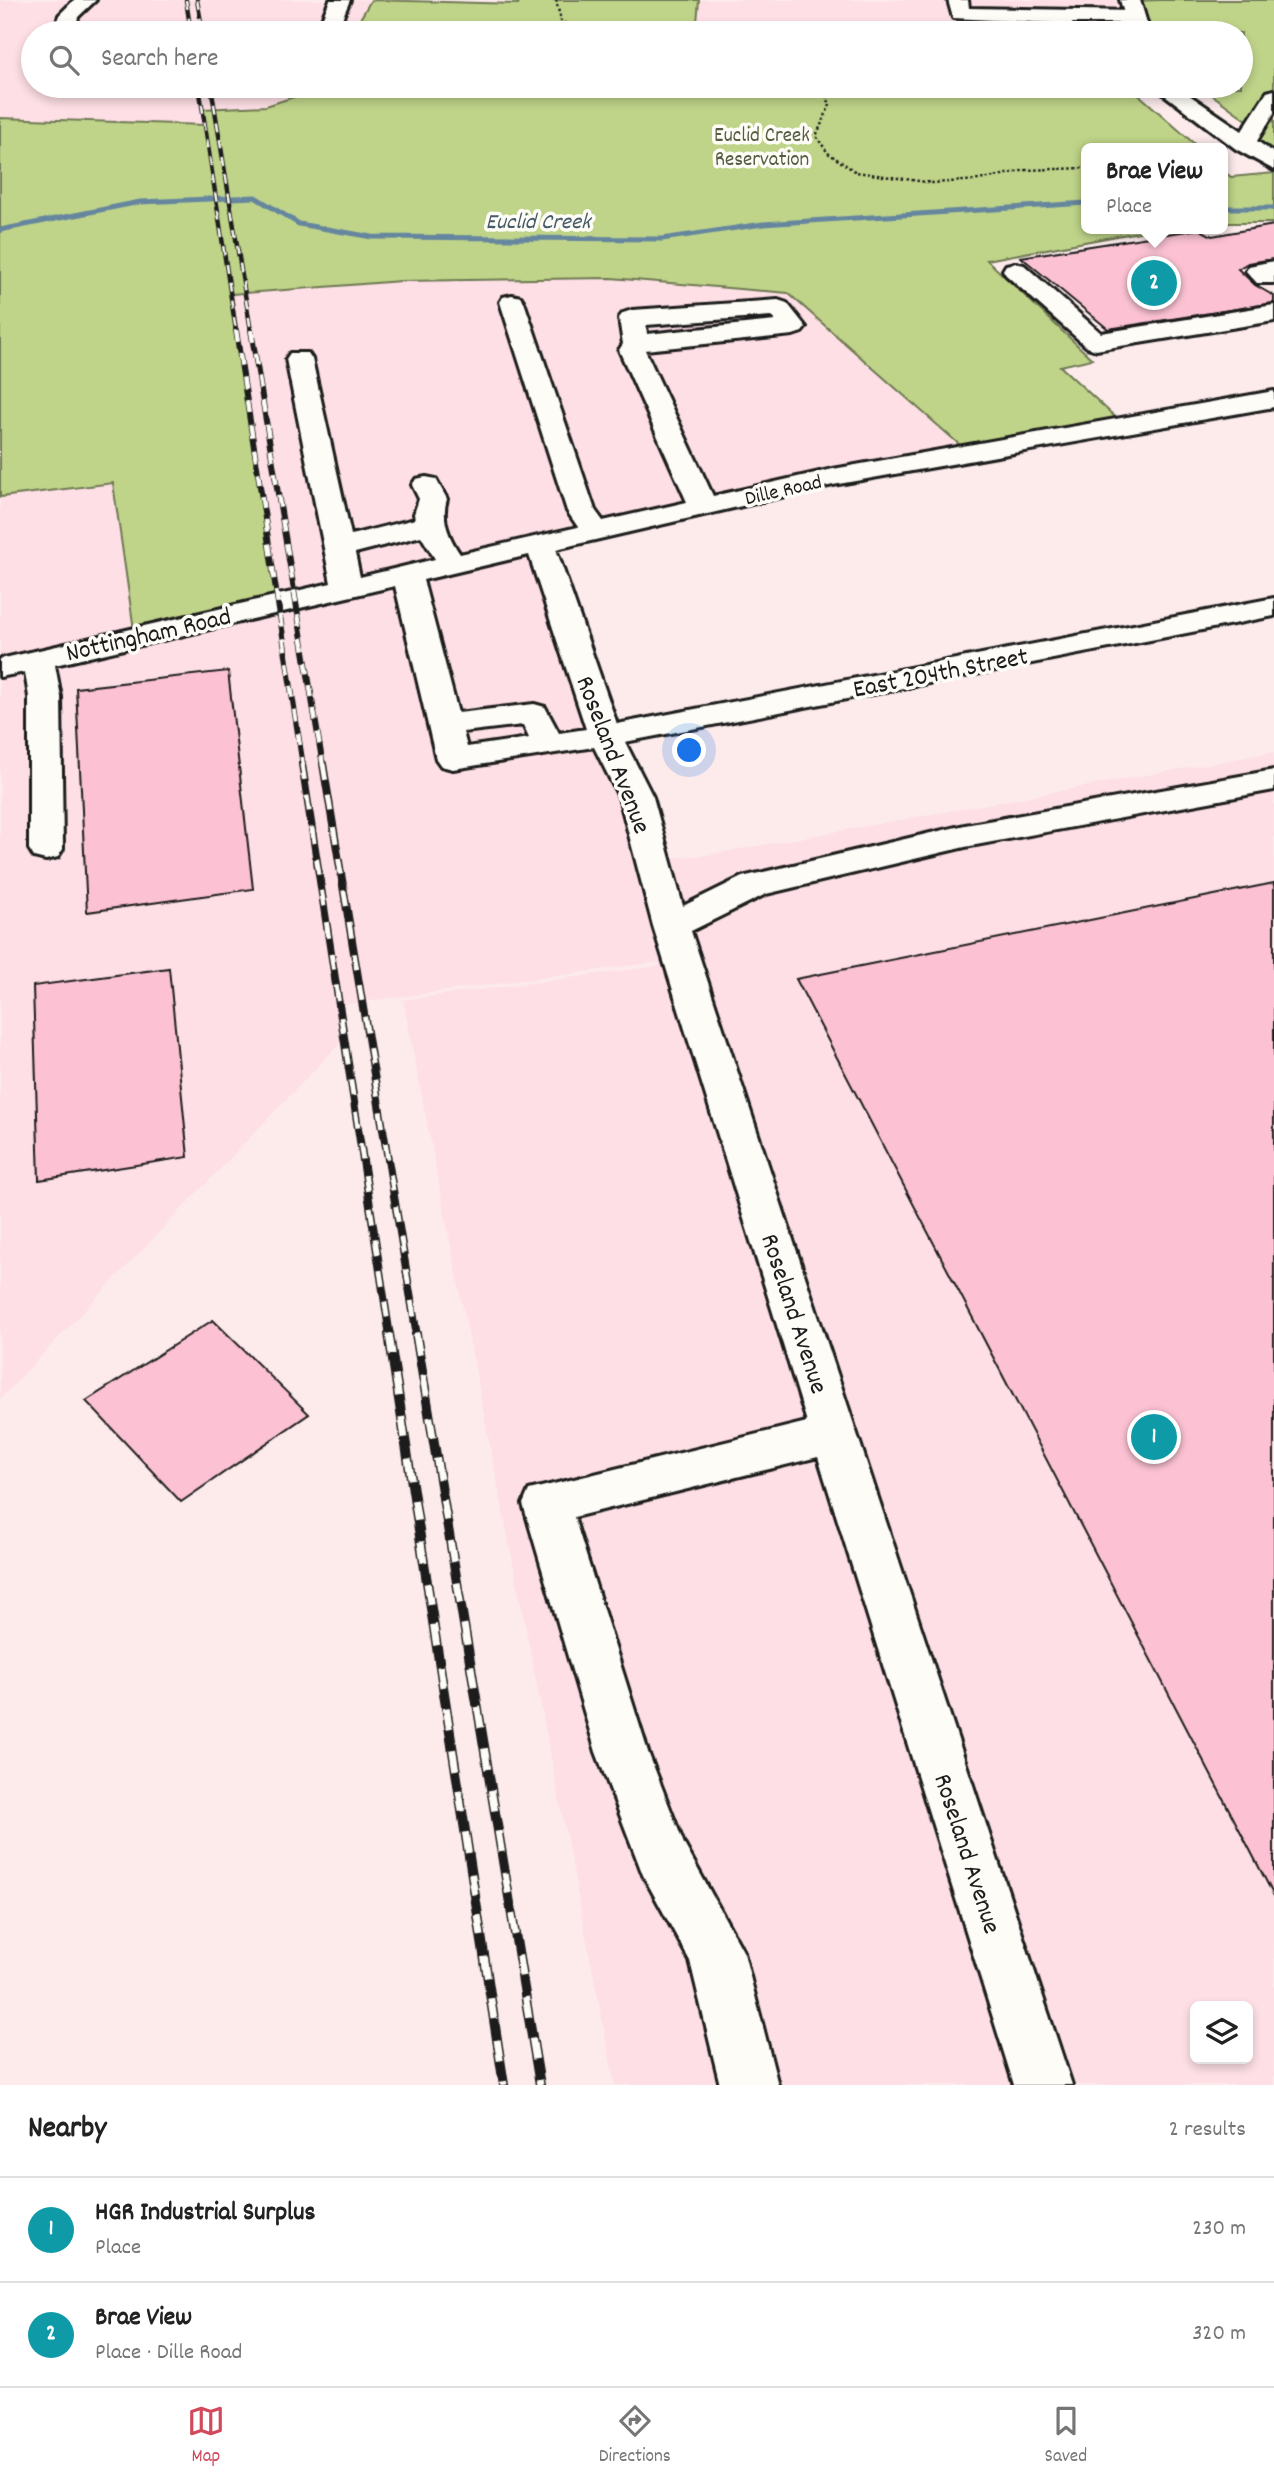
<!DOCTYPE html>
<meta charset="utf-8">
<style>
body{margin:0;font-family:Dekko,sans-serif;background:#f6f6f6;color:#222}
.controls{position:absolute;right:21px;bottom:21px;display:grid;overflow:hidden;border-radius:10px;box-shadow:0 4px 10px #0003}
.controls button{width:63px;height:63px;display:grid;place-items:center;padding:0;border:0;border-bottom:2px solid #e0e0e0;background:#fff;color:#222;font:35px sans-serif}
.you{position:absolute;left:690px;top:751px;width:24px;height:24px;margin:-18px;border:5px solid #fff;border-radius:50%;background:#1a73e8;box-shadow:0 0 0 10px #1a73e833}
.badge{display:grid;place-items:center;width:46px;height:46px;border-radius:50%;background:#d1495b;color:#fff;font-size:23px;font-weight:700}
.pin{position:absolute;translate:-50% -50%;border:4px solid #fff;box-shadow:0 2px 7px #0006}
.popup{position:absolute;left:1081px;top:143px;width:147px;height:91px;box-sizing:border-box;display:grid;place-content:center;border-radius:10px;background:#fff;filter:drop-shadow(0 2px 5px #0005);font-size:23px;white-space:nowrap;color:#767676}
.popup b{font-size:26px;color:#222}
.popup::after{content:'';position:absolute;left:50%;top:100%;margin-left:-14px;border:14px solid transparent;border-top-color:#fff}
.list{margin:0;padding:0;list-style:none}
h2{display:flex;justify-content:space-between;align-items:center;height:91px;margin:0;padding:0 28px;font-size:30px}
h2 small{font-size:23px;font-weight:400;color:#767676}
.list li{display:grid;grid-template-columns:46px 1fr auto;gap:21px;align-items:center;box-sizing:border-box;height:105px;padding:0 28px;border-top:2px solid #e0e0e0}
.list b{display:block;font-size:26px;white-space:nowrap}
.list p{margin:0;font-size:23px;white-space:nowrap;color:#767676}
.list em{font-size:23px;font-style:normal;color:#767676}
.icon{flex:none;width:38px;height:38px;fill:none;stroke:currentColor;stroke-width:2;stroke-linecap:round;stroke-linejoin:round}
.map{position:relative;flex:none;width:1274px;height:2085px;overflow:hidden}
.search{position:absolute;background:#fff;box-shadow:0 4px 10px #0003;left:21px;right:21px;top:21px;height:77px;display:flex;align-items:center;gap:18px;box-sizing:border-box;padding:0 24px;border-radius:38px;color:#767676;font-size:26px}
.sheet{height:301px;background:#fff}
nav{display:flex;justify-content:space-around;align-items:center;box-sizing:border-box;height:98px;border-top:2px solid #e0e0e0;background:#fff;font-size:19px;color:#767676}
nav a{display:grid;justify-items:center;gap:4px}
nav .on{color:#d1495b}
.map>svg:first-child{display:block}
.built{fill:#fddfe5;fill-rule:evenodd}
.green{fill:#bfd489;stroke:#6e7852;stroke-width:2}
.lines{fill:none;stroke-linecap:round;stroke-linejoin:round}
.stream{stroke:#65869e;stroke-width:5}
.building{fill:#fcc2d4;stroke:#1c1c1c;stroke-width:2}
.minor-casing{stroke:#1c1c1c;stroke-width:6}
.major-casing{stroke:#1c1c1c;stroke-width:6}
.path{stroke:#1c1c1c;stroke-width:2.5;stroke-dasharray:2.5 2.5;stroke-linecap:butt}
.minor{fill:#fdfcf7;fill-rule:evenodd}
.major{fill:#fdfcf7;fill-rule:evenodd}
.rail-far3-casing{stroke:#1c1c1c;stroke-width:4.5}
.rail-far2-casing{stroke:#1c1c1c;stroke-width:6}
.rail-far1-casing{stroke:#1c1c1c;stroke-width:8}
.rail-casing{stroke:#1c1c1c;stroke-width:10}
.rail-far3{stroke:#fdfcf7;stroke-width:2.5;stroke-dasharray:9;stroke-linecap:butt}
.rail-far2{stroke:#fdfcf7;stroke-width:4.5;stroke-dasharray:12;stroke-linecap:butt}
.rail-far1{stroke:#fdfcf7;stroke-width:5;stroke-dasharray:16;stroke-linecap:butt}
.rail{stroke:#fdfcf7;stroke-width:7;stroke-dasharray:21;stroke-linecap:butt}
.labels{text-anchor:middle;stroke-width:7;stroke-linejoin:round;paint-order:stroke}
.far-park-label{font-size:21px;fill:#555c42;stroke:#fdfcf7}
.far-street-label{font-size:21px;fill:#1c1c1c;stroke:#fdfcf7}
.far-water-label{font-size:23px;font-style:italic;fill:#475a68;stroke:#fdfcf7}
.street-label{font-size:26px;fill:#1c1c1c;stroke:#fdfcf7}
</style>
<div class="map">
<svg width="1274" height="2085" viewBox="0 0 1274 2085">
<rect width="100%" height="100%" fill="#fdebec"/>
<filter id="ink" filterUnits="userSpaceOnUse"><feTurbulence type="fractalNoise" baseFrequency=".0143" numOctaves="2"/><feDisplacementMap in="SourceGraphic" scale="14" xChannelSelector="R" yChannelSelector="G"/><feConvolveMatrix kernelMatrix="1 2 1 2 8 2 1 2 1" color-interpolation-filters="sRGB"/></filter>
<g filter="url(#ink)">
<path class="built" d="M0,0h371l-16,28 39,3 -361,2v53h295l-62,20 -63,3 2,16 -205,-7z
M699,0h431l10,33h-444z
M611,278l177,15 181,160 -428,92 112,314 54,-4 567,-103v1333h-659l-212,-1085 256,-34 -1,-4 -318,43 5,33 -345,361v-902l113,-14 165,120 -47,-309 170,-13zM1195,2006h53v53h-53z"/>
<path class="green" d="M371,0l147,4 2,-4h179l-3,33h-304l1,-2 -38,-3z
M1160,0h114v163l-30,-19 11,-18 -55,-40h41v-53h-71l-2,-4 -31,-3 -7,-25z
M328,86h801l70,62h-113v81h69l-168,31 105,99 -32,7 65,60 -156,27 -181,-160 -177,-15 -210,3 -169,13 46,309 -143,34 -22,-154 -113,14v-379l205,7 -2,-16 63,-3z
M1222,170l9,7 43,-4v50h-52z"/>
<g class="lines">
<path class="stream" d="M1222,208h52
M0,230l140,-28 115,-5 44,27 73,13 290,2 101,-15 323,-21"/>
</g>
<path class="building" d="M1274,225v34l-26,4 -10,6 17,16 19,11v7l-166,26 -87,-72 178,-28 13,7z
M228,671l25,218 -166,23 -11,-224z
M1274,883v1013l-478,-917z
M169,968l19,189 -149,23 -6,-194z
M213,1320l96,94 -128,88 -95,-101z"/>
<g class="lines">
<g class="minor-casing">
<path id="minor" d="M74,0h22l-18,17 -3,16h-20l4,-18z
M330,0h20l-14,33h-20z
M948,0h20l1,8 166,3 10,6 -10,6h-63l3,10h-20l-2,-10 -100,-5z
M1274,261v22h-17l-11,-12 3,-5z
M1015,263l9,2 77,68 173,-28v16l-178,29 -9,-3 -81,-72 -3,-5 3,-5z
M512,295l9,2 3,5 71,208 8,11 84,-19 -68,-152 4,-6 -4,-26 4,-5 9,-3 146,-10 9,3 19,24 -4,5 -9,3 -148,15 68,146 120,-27 441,-78v16l-441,78 -277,64 61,175 657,-126v18l-649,126 28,55 30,109 59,-29 223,-52 309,-55v20l-309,57 -199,47 -75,37 381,1154h-58l-196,-628 -244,60 74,235 36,92 60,109 34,132h-58l-30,-124 -47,-86 -47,-123 -73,-248 6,-14 278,-68 -154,-496 -34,-129 -25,-50 -141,22 -12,-3 -5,-7 -41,-173 -340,79 6,32 2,152 -5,8 -12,3 -12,-3 -5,-8v-152l-4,-25 -25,5v-18l331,-76 -45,-224 4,-6h18l4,6 39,176 64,-16 -1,-5 5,-15 -7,-14 4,-6 10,-2 10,2 11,20c-6,20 1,37 13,55l118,-27 -11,-16 -67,-209 3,-5zM771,316l4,5 -128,13 -1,-9zM421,536l14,23 -75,18 -5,-24zM529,555l57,174 -27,4 -14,-26 -11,-3 -76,9 -35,-133zM523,725l6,13 -62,9 -4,-15z"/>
</g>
<g class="major-casing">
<path id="major" d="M1120,0h20l10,33h-20z
M1153,86h23l66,45 25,-39 7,-2v23l-17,28 17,12v17l-38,-21z"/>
</g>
<path class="path" d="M556,0l5,21 22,12
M823,86l7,19 -14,31 12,17 28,19 77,11 46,-3 47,-10 60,-2"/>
<use href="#minor" class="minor"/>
<use href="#major" class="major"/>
<g class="rail-far3-casing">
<path id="rail-far3" d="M186,0l5,33
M197,0l6,33
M199,86l37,245
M211,86l40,245"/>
</g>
<g class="rail-far2-casing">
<path id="rail-far2" d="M236,330l67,436
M251,330l72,436"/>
</g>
<g class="rail-far1-casing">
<path id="rail-far1" d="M302,764l88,572
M323,764l94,572"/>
</g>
<g class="rail-casing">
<path id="rail" d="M389,1334l115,751
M416,1334l124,751"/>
</g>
<use href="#rail-far3" class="rail-far3"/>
<use href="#rail-far2" class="rail-far2"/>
<use href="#rail-far1" class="rail-far1"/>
<use href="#rail" class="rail"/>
</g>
</g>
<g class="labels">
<g class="far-park-label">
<text x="762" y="141">Euclid Creek<tspan x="762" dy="24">Reservation</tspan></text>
</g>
<g class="far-street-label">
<text transform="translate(783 489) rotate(-13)" y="7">Dille Road</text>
</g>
<g class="far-water-label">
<text x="538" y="228">Euclid Creek</text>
</g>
<g class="street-label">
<text transform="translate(148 633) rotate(-13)" y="9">Nottingham Road</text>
<text transform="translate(940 671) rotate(-11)" y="9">East 204th Street</text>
<text transform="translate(615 754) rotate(69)" y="9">Roseland Avenue</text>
<text transform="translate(796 1313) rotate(72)" y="9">Roseland Avenue</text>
<text transform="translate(969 1853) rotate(72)" y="9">Roseland Avenue</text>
</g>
</g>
</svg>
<div class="controls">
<button><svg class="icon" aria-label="layers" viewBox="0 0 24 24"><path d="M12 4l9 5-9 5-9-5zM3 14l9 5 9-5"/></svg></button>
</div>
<div class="you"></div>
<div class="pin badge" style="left:1154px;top:1437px;background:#0f9aa8">1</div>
<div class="pin badge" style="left:1154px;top:283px;background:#0f9aa8">2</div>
<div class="popup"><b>Brae View</b>Place</div>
<div class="search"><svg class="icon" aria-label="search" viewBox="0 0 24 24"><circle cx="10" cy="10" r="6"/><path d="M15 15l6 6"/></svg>Search here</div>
</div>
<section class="sheet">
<h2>Nearby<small>2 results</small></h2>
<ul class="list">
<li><span class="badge" style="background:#0f9aa8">1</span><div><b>HGR Industrial Surplus</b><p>Place</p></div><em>230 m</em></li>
<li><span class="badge" style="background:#0f9aa8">2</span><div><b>Brae View</b><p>Place · Dille Road</p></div><em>320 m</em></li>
</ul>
</section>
<nav>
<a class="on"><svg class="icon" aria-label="map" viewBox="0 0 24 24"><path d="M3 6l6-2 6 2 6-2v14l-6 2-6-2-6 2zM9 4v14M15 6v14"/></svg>Map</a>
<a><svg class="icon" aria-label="directions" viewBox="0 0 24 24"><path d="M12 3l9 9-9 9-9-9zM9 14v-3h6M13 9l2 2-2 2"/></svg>Directions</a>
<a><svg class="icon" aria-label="saved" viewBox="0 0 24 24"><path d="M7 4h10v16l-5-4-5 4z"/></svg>Saved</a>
</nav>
